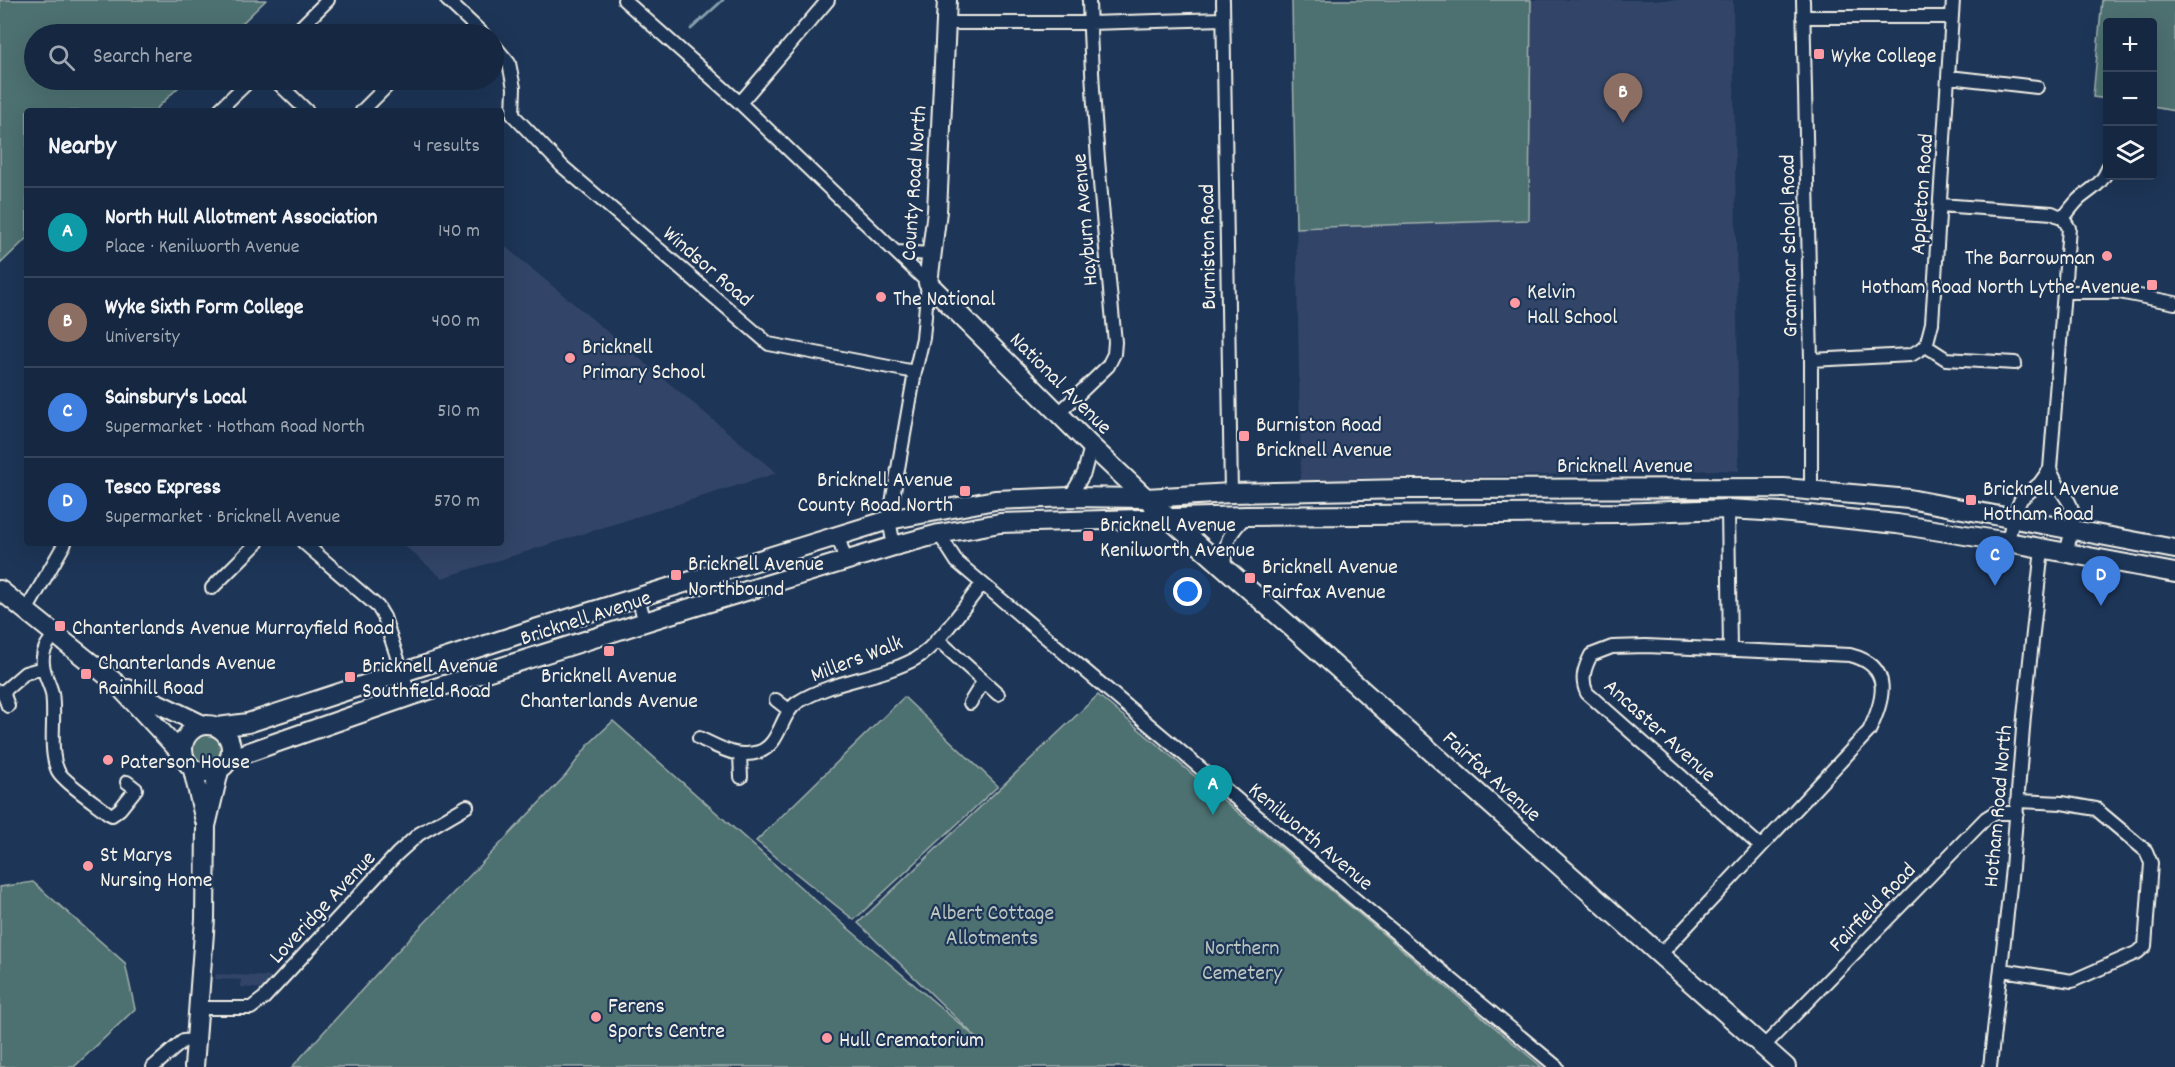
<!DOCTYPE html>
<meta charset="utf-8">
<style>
body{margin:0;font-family:Dekko,sans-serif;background:#23344c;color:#f1f3f6}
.controls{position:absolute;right:18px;top:18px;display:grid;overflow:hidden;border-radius:6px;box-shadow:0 6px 24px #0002}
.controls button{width:54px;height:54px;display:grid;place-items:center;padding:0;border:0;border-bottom:2px solid #35445a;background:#162841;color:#f1f3f6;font:30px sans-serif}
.you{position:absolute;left:1188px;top:592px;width:21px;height:21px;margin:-15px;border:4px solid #fff;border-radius:50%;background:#1a73e8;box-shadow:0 0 0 9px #1a73e833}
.badge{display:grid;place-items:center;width:39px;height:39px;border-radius:50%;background:#ff9aa2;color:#fff;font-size:20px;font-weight:700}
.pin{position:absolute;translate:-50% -50px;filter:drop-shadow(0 2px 3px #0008)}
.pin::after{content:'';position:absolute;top:32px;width:21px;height:18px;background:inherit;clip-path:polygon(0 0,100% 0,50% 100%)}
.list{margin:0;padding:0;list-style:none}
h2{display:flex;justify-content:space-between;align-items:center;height:78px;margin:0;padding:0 24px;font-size:26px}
h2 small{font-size:20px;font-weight:400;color:#9ea6b1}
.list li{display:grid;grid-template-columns:39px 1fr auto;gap:18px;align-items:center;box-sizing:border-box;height:90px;padding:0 24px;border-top:2px solid #35445a}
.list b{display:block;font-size:22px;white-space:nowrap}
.list p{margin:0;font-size:20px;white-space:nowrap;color:#9ea6b1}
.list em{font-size:20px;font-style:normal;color:#9ea6b1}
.icon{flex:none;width:33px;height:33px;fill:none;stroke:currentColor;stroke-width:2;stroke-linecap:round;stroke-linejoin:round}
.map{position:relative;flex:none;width:2175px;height:1067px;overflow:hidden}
.search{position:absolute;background:#162841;box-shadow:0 6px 24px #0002;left:24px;top:24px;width:480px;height:66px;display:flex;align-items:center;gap:15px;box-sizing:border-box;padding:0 21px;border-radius:33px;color:#9ea6b1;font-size:22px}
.panel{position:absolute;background:#162841;box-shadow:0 6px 24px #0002;left:24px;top:108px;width:480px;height:438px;border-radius:6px}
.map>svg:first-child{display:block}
.built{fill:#304468}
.green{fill:#4e7071;stroke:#a1b0ac;stroke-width:1.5}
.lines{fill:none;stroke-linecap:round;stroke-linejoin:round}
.stream{stroke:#869fab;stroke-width:3}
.street-casing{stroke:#f4f1e8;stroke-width:16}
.secondary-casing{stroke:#f4f1e8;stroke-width:22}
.street{stroke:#1d3557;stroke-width:12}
.secondary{stroke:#1d3557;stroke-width:18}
.poi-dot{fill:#ff9aa2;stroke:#1d3557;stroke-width:2}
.labels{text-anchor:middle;stroke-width:4.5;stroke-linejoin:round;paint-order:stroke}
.poi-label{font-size:22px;fill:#f4f1e8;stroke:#1d3557;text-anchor:start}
.street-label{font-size:22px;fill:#f4f1e8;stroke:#1d3557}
.park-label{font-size:22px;fill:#bac4be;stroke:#1d3557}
</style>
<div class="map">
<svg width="2175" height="1067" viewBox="0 0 2175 1067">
<rect width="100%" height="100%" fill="#1d3557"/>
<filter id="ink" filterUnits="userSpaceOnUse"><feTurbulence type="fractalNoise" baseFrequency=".0167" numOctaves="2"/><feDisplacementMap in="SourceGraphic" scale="12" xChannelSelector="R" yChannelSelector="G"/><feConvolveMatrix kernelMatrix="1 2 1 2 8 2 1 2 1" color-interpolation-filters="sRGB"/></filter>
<g filter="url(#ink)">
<path class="built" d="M1292,0h441l6,471 -21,-1 -417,12z
M501,243l276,230 -335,105 -41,-35h100z
M216,974l59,3 -11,12 -23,-2v-7l-26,-1z"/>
<path class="green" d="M0,0h266l-35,34h-197v46h152l-32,31h-127v127l-27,26z
M1292,0h239l-2,220 -233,8z
M2102,0h73v111l-22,-4 -1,-85h-44l-1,77 -14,-2z
M1098,695l444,372h-1250l97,-107 177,-185 23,-31 24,-23 194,172 174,149 -123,-119z
M904,697l94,89 -144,134 -98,-79z
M189 748a18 18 0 1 1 36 0a18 18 0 1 1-36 0Z
M33,882l92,81 10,46 -61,58h-74v-180z"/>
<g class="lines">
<path class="stream" d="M691,29l32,-29"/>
<g class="street-casing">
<path id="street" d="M447,0l36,34
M624,0l116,103 188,180 -5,55 -8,34 -26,148 5,26
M1223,0l8,493
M1803,0l8,360v130
M1803,17h147
M947,23h143l133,-4
M294,34l34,-34
M494,45l15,18 5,25 -1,27 49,51 207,178 146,28
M1949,77l88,10
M275,80l32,31
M740,103l88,-103
M220,109l30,-29
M362,111l31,-31
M1940,205l112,8 11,5 6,10 -19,241c5,14 11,20 19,33 8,14 1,36 -3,51
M2063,218c5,-6 10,-13 16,-19 12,-10 25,-16 29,-32
M897,252l35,2
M2063,292h56l56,11
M1926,346l20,13 69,4
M1811,360l100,-5 15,-9 6,-23 21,-323
M1058,414l50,-48 6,-12 1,-12c-11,-114 -23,-228 -26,-342
M1070,497l14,-24 7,-27
M1728,509l2,140
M939,534l18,28 393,333 207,172
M838,536l8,26
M2008,542l5,-24 8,-19 19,-16 10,-14
M304,543l74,64 6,10 26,79
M1224,567c2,-27 3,-31 22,-51
M212,588l45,-45
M638,598l7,24
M26,611l39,-68
M55,633c-4,7 -12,15 -12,24 -2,13 6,24 9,36 4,24 -4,57 6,78 5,10 40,34 50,42l4,2 8,-6 16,-20 -9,-7
M937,639l61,55
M0,691l3,1 5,14
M3,692l22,-19 18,-5
M776,700l13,10
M970,703l13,-21
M699,738c20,9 37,21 60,14 22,-8 21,-38 39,-50 35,-22 80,-23 117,-43 23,-13 50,-54 67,-75
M740,755l1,22
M1659,956l210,-225c15,-31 25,-65 -19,-76l-204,-9 -34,1 -21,8c-6,12 -11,24 -4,38l173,153
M2002,970l70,11 66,-29 7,-6 1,-13 5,-70 -5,-12 -50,-42 -34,-6 -44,-2
M199,1008h52l13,-10 133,-144 22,-20 48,-28
M1763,1047l223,-229 8,-5h23
M153,1067l30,-26 14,-1
M1990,1067l22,-199 12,-152 18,-167"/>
</g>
<g class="secondary-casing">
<path id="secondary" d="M947,0l-10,211 -9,72 163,163 55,52 640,569
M0,590l116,93 66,71
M128,689l75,36
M183 749a24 24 0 1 1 48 0a24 24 0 1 1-48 0Z
M218,727l30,-4 287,-94 354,-109 106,-20 75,-3 76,1 85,-5 174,-4 379,-1 125,11 266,50
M229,759l181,-63 254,-80 230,-70 45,-12 61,-11 246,-7 372,-3 110,-4 53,3 116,12 111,18 167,31
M193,770l12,51
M194,1067l11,-148 1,-93 13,-55"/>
</g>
<use href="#street" class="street"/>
<use href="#secondary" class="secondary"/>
</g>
</g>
<g class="poi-dot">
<rect x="1813" y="48" width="12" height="12" rx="3"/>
<circle cx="2107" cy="256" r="6"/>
<rect x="2146" y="279" width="12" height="12" rx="3"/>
<circle cx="881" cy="297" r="6"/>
<circle cx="1515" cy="303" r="6"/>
<circle cx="570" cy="358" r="6"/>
<rect x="1238" y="430" width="12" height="12" rx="3"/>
<rect x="959" y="485" width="12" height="12" rx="3"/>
<rect x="1965" y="494" width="12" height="12" rx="3"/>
<rect x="1082" y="530" width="12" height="12" rx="3"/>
<rect x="670" y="569" width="12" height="12" rx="3"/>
<rect x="1244" y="572" width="12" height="12" rx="3"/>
<rect x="54" y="620" width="12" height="12" rx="3"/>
<rect x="603" y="645" width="12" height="12" rx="3"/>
<rect x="80" y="668" width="12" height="12" rx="3"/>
<rect x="344" y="671" width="12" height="12" rx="3"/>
<circle cx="108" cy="760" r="6"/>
<circle cx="88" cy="866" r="6"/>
<circle cx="596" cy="1017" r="6"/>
<circle cx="827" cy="1038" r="6"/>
</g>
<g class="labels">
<g class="poi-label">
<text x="1831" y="62">Wyke College</text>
<text x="2095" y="264" text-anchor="end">The Barrowman</text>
<text x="2140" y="293" text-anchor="end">Hotham Road North Lythe Avenue</text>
<text x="1527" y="298">Kelvin<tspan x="1527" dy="25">Hall School</tspan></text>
<text x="893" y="305">The National</text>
<text x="582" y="353">Bricknell<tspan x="582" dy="25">Primary School</tspan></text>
<text x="1256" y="431">Burniston Road<tspan x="1256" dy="25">Bricknell Avenue</tspan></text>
<text x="953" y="486" text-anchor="end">Bricknell Avenue<tspan x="953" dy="25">County Road North</tspan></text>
<text x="1983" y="495">Bricknell Avenue<tspan x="1983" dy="25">Hotham Road</tspan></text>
<text x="1100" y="531">Bricknell Avenue<tspan x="1100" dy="25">Kenilworth Avenue</tspan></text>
<text x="688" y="570">Bricknell Avenue<tspan x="688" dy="25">Northbound</tspan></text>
<text x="1262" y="573">Bricknell Avenue<tspan x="1262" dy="25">Fairfax Avenue</tspan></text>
<text x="72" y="634">Chanterlands Avenue Murrayfield Road</text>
<text x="98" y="669">Chanterlands Avenue<tspan x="98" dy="25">Rainhill Road</tspan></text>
<text x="362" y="672">Bricknell Avenue<tspan x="362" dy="25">Southfield Road</tspan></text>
<text x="609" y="682" text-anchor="middle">Bricknell Avenue<tspan x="609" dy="25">Chanterlands Avenue</tspan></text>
<text x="120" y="768">Paterson House</text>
<text x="100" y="861">St Marys<tspan x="100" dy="25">Nursing Home</tspan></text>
<text x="608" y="1012">Ferens<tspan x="608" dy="25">Sports Centre</tspan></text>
<text x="839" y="1046">Hull Crematorium</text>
</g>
<g class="street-label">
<text transform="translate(912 183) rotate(-86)" y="8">County Road North</text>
<text transform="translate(1920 194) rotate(-86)" y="8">Appleton Road</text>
<text transform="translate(1083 220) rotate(-95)" y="8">Hayburn Avenue</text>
<text transform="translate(1787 246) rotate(-91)" y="8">Grammar School Road</text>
<text transform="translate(1206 247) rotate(-91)" y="8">Burniston Road</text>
<text transform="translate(709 265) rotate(41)" y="8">Windsor Road</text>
<text transform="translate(1062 382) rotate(45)" y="8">National Avenue</text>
<text x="1625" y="472">Bricknell Avenue</text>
<text transform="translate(585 616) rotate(-18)" y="8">Bricknell Avenue</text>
<text transform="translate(856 657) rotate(-21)" y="8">Millers Walk</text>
<text transform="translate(1661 729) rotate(42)" y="8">Ancaster Avenue</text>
<text transform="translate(1493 775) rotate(42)" y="8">Fairfax Avenue</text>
<text transform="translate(1996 806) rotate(-85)" y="8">Hotham Road North</text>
<text transform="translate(1312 835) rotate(40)" y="8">Kenilworth Avenue</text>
<text transform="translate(321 906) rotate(-47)" y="8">Loveridge Avenue</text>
<text transform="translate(1871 906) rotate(-46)" y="8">Fairfield Road</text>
</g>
<g class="park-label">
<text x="992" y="919">Albert Cottage<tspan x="992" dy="25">Allotments</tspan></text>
<text x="1242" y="954">Northern<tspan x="1242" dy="25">Cemetery</tspan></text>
</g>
</g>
</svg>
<div class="controls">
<button>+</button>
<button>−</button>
<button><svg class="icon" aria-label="layers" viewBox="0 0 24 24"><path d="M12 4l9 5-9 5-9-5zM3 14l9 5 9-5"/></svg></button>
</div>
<div class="you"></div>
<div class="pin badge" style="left:1213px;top:815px;background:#0f9aa8">A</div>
<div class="pin badge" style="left:1623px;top:123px;background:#8d6e63">B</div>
<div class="pin badge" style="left:1995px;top:586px;background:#3f7fe0">C</div>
<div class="pin badge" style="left:2101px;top:606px;background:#3f7fe0">D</div>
<div class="search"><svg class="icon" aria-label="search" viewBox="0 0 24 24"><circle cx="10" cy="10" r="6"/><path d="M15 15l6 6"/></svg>Search here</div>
<section class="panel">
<h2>Nearby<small>4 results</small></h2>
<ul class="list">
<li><span class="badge" style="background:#0f9aa8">A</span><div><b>North Hull Allotment Association</b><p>Place · Kenilworth Avenue</p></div><em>140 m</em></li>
<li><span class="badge" style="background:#8d6e63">B</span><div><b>Wyke Sixth Form College</b><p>University</p></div><em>400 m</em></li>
<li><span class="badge" style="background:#3f7fe0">C</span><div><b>Sainsbury's Local</b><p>Supermarket · Hotham Road North</p></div><em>510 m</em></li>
<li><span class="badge" style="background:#3f7fe0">D</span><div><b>Tesco Express</b><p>Supermarket · Bricknell Avenue</p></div><em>570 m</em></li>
</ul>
</section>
</div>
